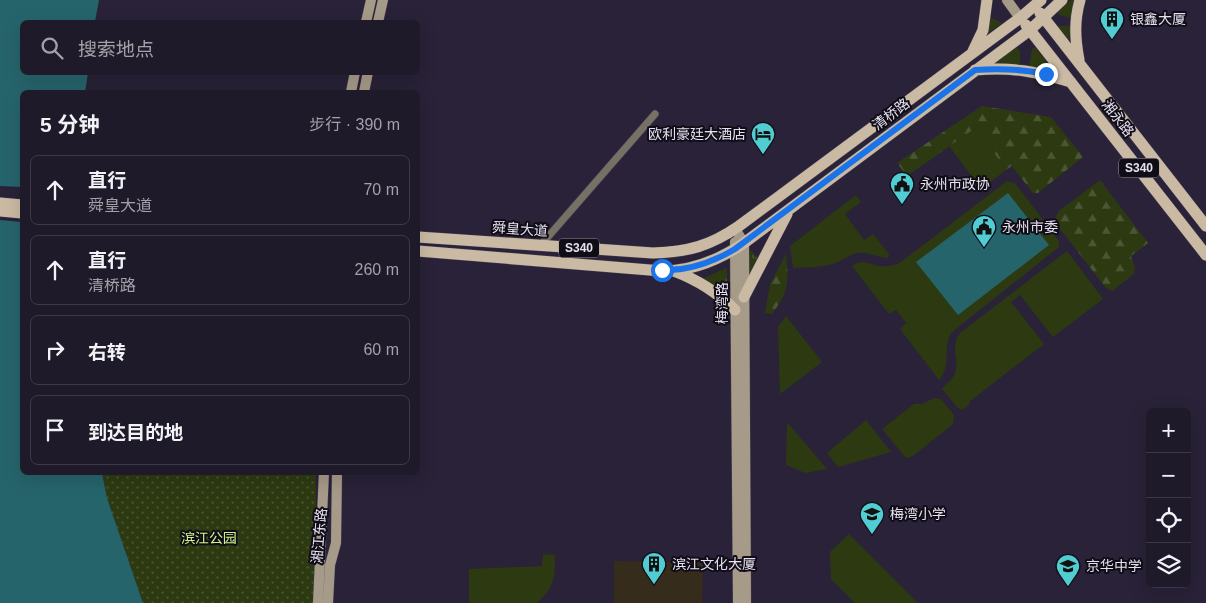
<!DOCTYPE html>
<html lang="zh">
<meta charset="utf-8">
<style>
body{margin:0;font-family:Arial,"Noto Sans SC",sans-serif;background:#2c2736;color:#f1f3f6}
.controls{position:absolute;right:15px;bottom:15px;display:grid;overflow:hidden;border-radius:8px;box-shadow:0 5px 20px #0002}
.controls button{width:45px;height:45px;display:grid;place-items:center;padding:0;border:0;border-bottom:1px solid #3c3847;background:#1f1a2a;color:#f1f3f6;font:25px sans-serif}
.stop{position:absolute;width:15px;height:15px;margin:-11px;border:4px solid #1a73e8;border-radius:50%;background:#fff}
.stop.end{background:#1a73e8;border-color:#fff;box-shadow:0 1px 5px #0008}
.list{margin:0;padding:0;list-style:none}
h2{display:flex;justify-content:space-between;align-items:center;height:65px;margin:0;padding:0 20px;font-size:21px}
h2 small{font-size:16px;font-weight:400;color:#a1a1a8}
.list li{display:grid;grid-template-columns:32px 1fr auto;gap:15px;align-items:center;box-sizing:border-box;height:70px;margin:0 10px 10px;padding:0 10px;border:1px solid #3c3847;border-radius:8px}
.list b{display:block;font-size:19px;white-space:nowrap}
.list p{margin:0;font-size:16px;white-space:nowrap;color:#a1a1a8}
.list em{font-size:16px;font-style:normal;color:#a1a1a8}
.icon{flex:none;width:28px;height:28px;fill:none;stroke:currentColor;stroke-width:2;stroke-linecap:round;stroke-linejoin:round}
.map{position:relative;flex:none;width:1206px;height:603px;overflow:hidden}
.search{position:absolute;background:#1f1a2a;box-shadow:0 5px 20px #0002;left:20px;top:20px;width:400px;height:55px;display:flex;align-items:center;gap:12px;box-sizing:border-box;padding:0 18px;border-radius:8px;color:#a1a1a8;font-size:19px}
.panel{position:absolute;background:#1f1a2a;box-shadow:0 5px 20px #0002;left:20px;top:90px;width:400px;height:385px;border-radius:8px}
.map>svg:first-child{display:block}
.commercial{fill:#352c1c}
.grass{fill:url(#grass-tufts)}
.forest{fill:url(#forest-firs)}
.park{fill:url(#park-dots)}
.garden{fill:#2d3a11}
.water{fill:#26646b}
.lines{fill:none;stroke-linecap:round;stroke-linejoin:round}
.street-casing{stroke:#433d52;stroke-width:8}
.secondary-casing{stroke:#433d52;stroke-width:11}
.primary-casing{stroke:#433d52;stroke-width:12}
.street{stroke:#777065;stroke-width:7}
.secondary{stroke:#a69a89;stroke-width:10}
.primary{stroke:#cabaa4;stroke-width:11}
.route{stroke:#1a73e8;stroke-width:6}
.labels{text-anchor:middle;stroke-width:4;stroke-linejoin:round;paint-order:stroke}
.shield{fill:#100d17;stroke:#a6a1af;stroke-width:1}
.shield-label{font-size:12px;font-weight:bold;fill:#e6e1f0}
.poi-label{font-size:14px;fill:#e6e1f0;stroke:#100d17;text-anchor:start}
.street-label{font-size:14px;fill:#e6e1f0;stroke:#100d17}
.park-label{font-size:14px;fill:#cef28a;stroke:#100d17}
</style>
<div class="map">
<svg width="1206" height="603" viewBox="0 0 1206 603">
<defs>
<pattern id="grass-tufts" width="24" height="20" patternUnits="userSpaceOnUse" patternTransform="scale(1.25)"><rect width="24" height="20" fill="#2d3a11"/><path d="M3 7l-1-3M5 7V3M7 7l1-3M15 17l-1-3M17 17v-4M19 17l1-3" fill="none" stroke="#4b5634"/></pattern>
<pattern id="forest-firs" width="22" height="20" patternUnits="userSpaceOnUse" patternTransform="scale(1.25)"><rect width="22" height="20" fill="#2d3a11"/><path d="M5 1l3.5 6h-7zM16 11l3.5 6h-7z" fill="#4b5634"/></pattern>
<pattern id="park-dots" width="8" height="8" patternUnits="userSpaceOnUse" patternTransform="scale(1.25)"><rect width="8" height="8" fill="#2d3a11"/><path d="M2 2h.1M6 6h.1" fill="none" stroke="#4b5634" stroke-width="1.8" stroke-linecap="round"/></pattern>
</defs>
<rect width="100%" height="100%" fill="#292238"/>
<path class="commercial" d="M614,561l89,1 -1,41h-88z"/>
<path class="grass" d="M1071,0h5l-5,18 -12,-3 -1,-3z
M987,16l15,7 -15,11z
M1057,26h13l-1,15 -1,1z
M1017,47l3,4v14l-23,-1 -1,-2z
M1035,47l19,24v2l-25,-6 3,-18z
M751,250l6,8 -9,21 -1,-26z
M727,268v26l-25,-15 24,-11z"/>
<path class="forest" d="M982,106l69,11 32,40 -45,36h-5l-21,-27 -6,4 -30,-42 -69,48 -10,-13z
M1100,180l48,63 -17,13 4,11 -1,7 -22,17 -6,-3 -49,-63 -2,-7 4,-7z
M786,254c3,28 3,37 -14,60l-7,-1 5,-29z"/>
<path class="park" d="M102,473h214v87l-3,43h-170l-36,-105z"/>
<path class="garden" d="M976,128l30,42 -25,19 -32,-43z
M1007,181l8,2 44,58v6l-107,85c-11,17 1,32 -13,48l-39,-51 6,-6 -10,-13 -7,4 -37,-48c11,-8 18,-1 29,0 7,1 14,-1 20,-4z
M856,195l5,7 -16,12 19,26 9,-6 16,20 -1,4c-11,-1 -20,-6 -31,-5 -9,2 -16,9 -25,11 -12,4 -27,3 -39,4l-3,-22z
M1067,251l36,48 -50,38 -33,-42 -9,7 33,42 -75,58 1,2 -8,6 -5,-3 -15,-18c4,-6 11,-9 13,-16 5,-15 -6,-24 5,-40z
M786,316l36,46 -42,32 -2,-67z
M934,398l7,1 13,16 -1,9 -40,32 -7,2 -24,-29 32,-25h8z
M866,420l25,32 -53,15 -11,-14z
M787,422l40,47 -22,4 -19,-8z
M849,534l69,69h-63l-24,-24 -1,-27z
M543,554l12,1c0,23 0,31 -18,48h-68v-34l73,-3z"/>
<path class="water" d="M0,0h99l-4,22h-73v50l66,1 -3,19h-63v95l-22,-1z
M1008,193l41,52 -91,70 -42,-53z
M0,220l22,2v250l80,1 5,25 36,105h-143z"/>
<g class="lines">
<g class="street-casing">
<path id="street" d="M540,246l115,-132"/>
</g>
<g class="secondary-casing">
<path id="secondary" d="M1007,0l13,18
M366,22l5,-22
M378,22l5,-22
M351,92l4,-20
M364,92l4,-20
M735,229l9,14 2,360
M735,242l3,361
M318,603l6,-131
M328,603l2,-38 6,-22 1,-71"/>
</g>
<g class="primary-casing">
<path id="primary" d="M1040,13l166,213
M1026,25l180,230
M973,51l10,-21 4,-30
M1079,60c-4,-21 -5,-39 1,-60
M975,70c37,-3 60,1 96,12
M0,203l22,2
M0,211l22,2
M418,237l235,16c35,-1 57,-7 86,-27l281,-208 21,-18
M418,251l244,20c30,0 57,-11 82,-28l286,-213 32,-30
M674,271c24,9 43,21 61,39
M744,297l43,-83"/>
</g>
<use href="#street" class="street"/>
<use href="#secondary" class="secondary"/>
<use href="#primary" class="primary"/>
</g>
<g class="lines">
<path class="route" d="M662,270c26,1 51,-8 73,-21l240,-179c25,-2 46,-1 71,4"/>
</g>
<defs>
<g id="building-pin" transform="scale(1.25)"><path d="M0 17L-7.5 6A9.5 9.5 0 1 1 7.5 6Z" fill="#51ccd2" stroke="#100d17"/><path d="M-4-6H4V6H1V3H-1V6H-4ZM-2.5-4.3h1.7v1.8h-1.7ZM.8-4.3h1.7v1.8H.8ZM-2.5-1h1.7V.8h-1.7ZM.8-1h1.7V.8H.8Z" fill="#111"/></g>
<g id="hotel-pin" transform="scale(1.25)"><path d="M0 17L-7.5 6A9.5 9.5 0 1 1 7.5 6Z" fill="#51ccd2" stroke="#100d17"/><path d="M-6-4.5h1.5V1H6V5H4.5V3h-9V5H-6ZM-4 0a1.8 1.8 0 1 1 3.6 0ZM.5 0V-2.5h3Q6-2.5 6 0Z" fill="#111"/></g>
<g id="civic-pin" transform="scale(1.25)"><path d="M0 17L-7.5 6A9.5 9.5 0 1 1 7.5 6Z" fill="#51ccd2" stroke="#100d17"/><path d="M-.6-6.5H3V-4.5H.6V-3L4-1V1h2V6H-6V1h2V-1L-.6-3ZM-1.2 2.5V6h2.4V2.5Z" fill="#111"/></g>
<g id="school-pin" transform="scale(1.25)"><path d="M0 17L-7.5 6A9.5 9.5 0 1 1 7.5 6Z" fill="#51ccd2" stroke="#100d17"/><path d="M0-5L7-2L0 1L-7-2ZM-4 1L0 2.5L4 1V4Q0 6-4 4Z" fill="#111"/></g>
</defs>
<g fill-rule="evenodd">
<use href="#building-pin" x="1112" y="19"/>
<use href="#hotel-pin" x="763" y="134"/>
<use href="#civic-pin" x="902" y="184"/>
<use href="#civic-pin" x="984" y="227"/>
<use href="#school-pin" x="872" y="514"/>
<use href="#building-pin" x="654" y="564"/>
<use href="#school-pin" x="1068" y="566"/>
</g>
<g class="labels">
<g class="shield">
<rect x="1119" y="158.5" width="40" height="19" rx="4"/>
<rect x="559" y="238.5" width="40" height="19" rx="4"/>
</g>
<g class="shield-label">
<text x="1139" y="172">S340</text>
<text x="579" y="252">S340</text>
</g>
<g class="poi-label">
<text x="1130" y="24">银鑫大厦</text>
<text x="746" y="139" text-anchor="end">欧利豪廷大酒店</text>
<text x="920" y="189">永州市政协</text>
<text x="1002" y="232">永州市委</text>
<text x="890" y="519">梅湾小学</text>
<text x="672" y="569">滨江文化大厦</text>
<text x="1086" y="571">京华中学</text>
</g>
<g class="street-label">
<text transform="translate(891 114) rotate(-37)" y="5">清桥路</text>
<text transform="translate(1118 118) rotate(52)" y="5">湘永路</text>
<text transform="translate(520 229) rotate(4)" y="5">舜皇大道</text>
<text transform="translate(722 303) rotate(-90)" y="5">梅湾路</text>
<text transform="translate(319 536) rotate(-85)" y="5">湘江东路</text>
</g>
<g class="park-label">
<text x="209" y="543">滨江公园</text>
</g>
</g>
</svg>
<div class="controls">
<button>+</button>
<button>−</button>
<button><svg class="icon" aria-label="locate" viewBox="0 0 24 24"><circle cx="12" cy="12" r="6"/><path d="M12 2v4M12 18v4M2 12h4M18 12h4"/></svg></button>
<button><svg class="icon" aria-label="layers" viewBox="0 0 24 24"><path d="M12 4l9 5-9 5-9-5zM3 14l9 5 9-5"/></svg></button>
</div>
<div class="stop" style="left:662px;top:270px"></div>
<div class="stop end" style="left:1046px;top:74px"></div>
<div class="search"><svg class="icon" aria-label="search" viewBox="0 0 24 24"><circle cx="10" cy="10" r="6"/><path d="M15 15l6 6"/></svg>搜索地点</div>
<section class="panel">
<h2>5 分钟<small>步行 · 390 m</small></h2>
<ul class="list">
<li><svg class="icon" aria-label="ahead" viewBox="0 0 24 24"><path d="M12 20V5M6 11l6-6 6 6"/></svg><div><b>直行</b><p>舜皇大道</p></div><em>70 m</em></li>
<li><svg class="icon" aria-label="ahead" viewBox="0 0 24 24"><path d="M12 20V5M6 11l6-6 6 6"/></svg><div><b>直行</b><p>清桥路</p></div><em>260 m</em></li>
<li><svg class="icon" aria-label="right" viewBox="0 0 24 24"><path d="M7 20v-9h11M14 6l5 5-5 5"/></svg><div><b>右转</b></div><em>60 m</em></li>
<li><svg class="icon" aria-label="arrive" viewBox="0 0 24 24"><path d="M6 21V4h12l-3 4 3 4H6"/></svg><div><b>到达目的地</b></div></li>
</ul>
</section>
</div>
